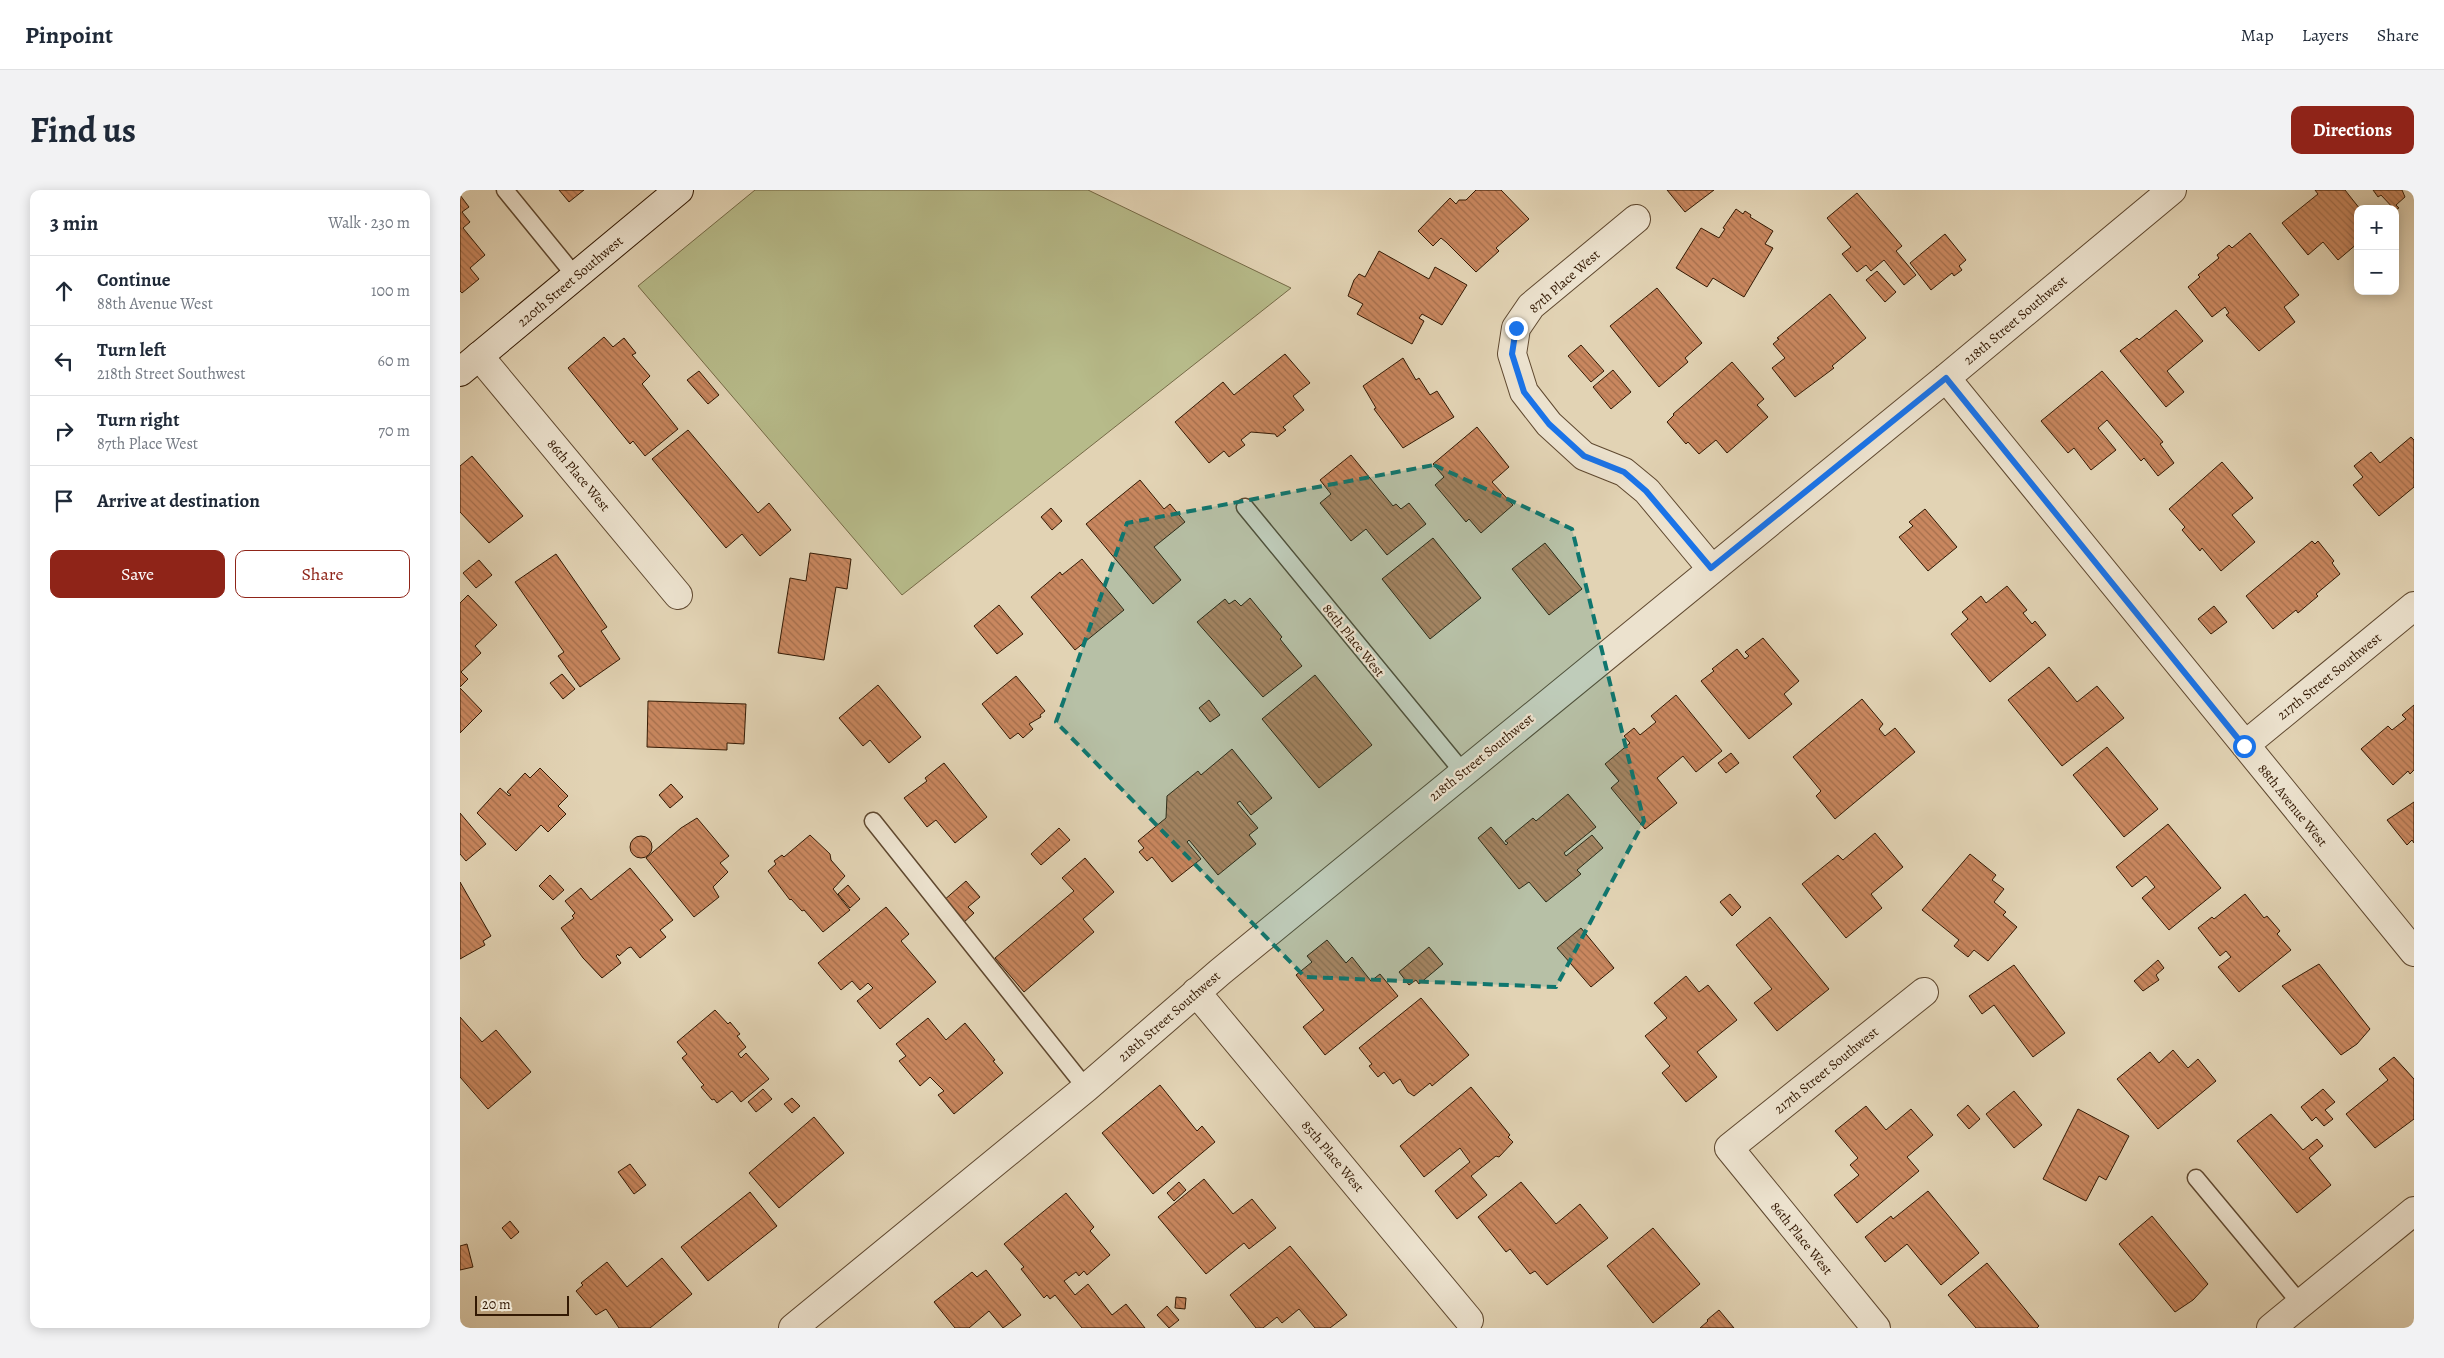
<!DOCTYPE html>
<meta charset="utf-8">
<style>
body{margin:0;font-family:Alegreya,serif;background:#f2f2f3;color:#1f2937}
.controls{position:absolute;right:15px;top:15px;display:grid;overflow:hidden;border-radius:10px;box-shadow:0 2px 12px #0003}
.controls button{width:45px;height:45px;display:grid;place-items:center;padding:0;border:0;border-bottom:1px solid #e0e1e3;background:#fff;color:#1f2937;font:25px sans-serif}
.scale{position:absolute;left:15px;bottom:12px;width:94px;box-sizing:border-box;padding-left:5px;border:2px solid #331903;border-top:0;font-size:14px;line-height:18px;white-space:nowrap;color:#331903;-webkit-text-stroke:4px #ece2ce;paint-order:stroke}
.stop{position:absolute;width:15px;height:15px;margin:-11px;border:4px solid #1a73e8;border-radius:50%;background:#fff}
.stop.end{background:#1a73e8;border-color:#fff;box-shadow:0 1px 5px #0008}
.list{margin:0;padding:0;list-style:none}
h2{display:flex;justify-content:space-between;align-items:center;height:65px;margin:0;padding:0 20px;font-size:21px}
h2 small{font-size:16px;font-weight:400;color:#747a83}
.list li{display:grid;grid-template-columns:32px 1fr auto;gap:15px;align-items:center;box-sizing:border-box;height:70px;padding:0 20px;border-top:1px solid #e0e1e3}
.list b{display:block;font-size:19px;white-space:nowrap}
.list p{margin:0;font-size:16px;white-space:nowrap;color:#747a83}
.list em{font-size:16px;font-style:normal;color:#747a83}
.actions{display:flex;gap:10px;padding:15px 20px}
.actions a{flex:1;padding:11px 0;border:1px solid #8f2418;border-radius:10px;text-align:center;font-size:18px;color:#8f2418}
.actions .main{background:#8f2418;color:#fff}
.icon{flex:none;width:28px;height:28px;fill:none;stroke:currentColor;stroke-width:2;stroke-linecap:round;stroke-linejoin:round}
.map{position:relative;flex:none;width:1954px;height:1138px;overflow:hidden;border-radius:10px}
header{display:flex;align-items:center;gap:30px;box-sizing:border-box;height:70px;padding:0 25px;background:#fff;border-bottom:1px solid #e0e1e3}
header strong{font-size:24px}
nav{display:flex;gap:28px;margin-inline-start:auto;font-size:18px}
.intro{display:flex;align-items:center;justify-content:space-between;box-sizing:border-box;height:120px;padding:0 30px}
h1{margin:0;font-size:35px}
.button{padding:12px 22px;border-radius:10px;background:#8f2418;color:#fff;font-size:18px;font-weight:700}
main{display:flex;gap:30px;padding:0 30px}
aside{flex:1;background:#fff;border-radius:10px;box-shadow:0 2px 12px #0003}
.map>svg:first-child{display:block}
.grass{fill:#b7bb8a;stroke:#756a46}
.building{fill:url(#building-back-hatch);stroke:#331903}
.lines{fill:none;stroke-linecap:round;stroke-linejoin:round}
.lane-casing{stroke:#5f482f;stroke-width:19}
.street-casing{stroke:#5f482f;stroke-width:30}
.secondary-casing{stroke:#331903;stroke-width:30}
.lane{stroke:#ece2ce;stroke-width:16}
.street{stroke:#ece2ce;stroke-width:28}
.secondary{stroke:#ece2ce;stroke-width:28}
.route{stroke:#1a73e8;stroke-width:6}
.marked{fill:#0f766e;fill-opacity:0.2;stroke:#0f766e;stroke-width:4;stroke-dasharray:10 6;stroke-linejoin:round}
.labels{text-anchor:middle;stroke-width:4.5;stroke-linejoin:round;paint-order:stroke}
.street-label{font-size:14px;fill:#331903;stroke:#ece2ce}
</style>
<header>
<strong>Pinpoint</strong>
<nav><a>Map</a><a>Layers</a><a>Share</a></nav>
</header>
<div class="intro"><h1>Find us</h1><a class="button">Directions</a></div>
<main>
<aside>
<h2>3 min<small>Walk · 230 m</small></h2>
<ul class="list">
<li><svg class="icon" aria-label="ahead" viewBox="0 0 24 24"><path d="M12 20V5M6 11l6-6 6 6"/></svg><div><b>Continue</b><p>88th Avenue West</p></div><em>100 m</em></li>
<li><svg class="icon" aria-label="left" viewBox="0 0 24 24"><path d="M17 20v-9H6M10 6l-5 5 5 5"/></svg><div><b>Turn left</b><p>218th Street Southwest</p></div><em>60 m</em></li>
<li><svg class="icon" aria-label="right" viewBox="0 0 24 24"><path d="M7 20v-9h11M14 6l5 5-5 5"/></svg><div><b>Turn right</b><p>87th Place West</p></div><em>70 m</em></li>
<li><svg class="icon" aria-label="arrive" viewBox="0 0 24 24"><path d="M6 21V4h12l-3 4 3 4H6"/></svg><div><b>Arrive at destination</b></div></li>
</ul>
<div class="actions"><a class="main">Save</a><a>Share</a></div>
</aside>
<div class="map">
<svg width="1954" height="1138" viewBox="0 0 1954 1138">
<defs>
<pattern id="building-back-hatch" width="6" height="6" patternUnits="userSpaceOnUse" patternTransform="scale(1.25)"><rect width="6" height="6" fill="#c9875f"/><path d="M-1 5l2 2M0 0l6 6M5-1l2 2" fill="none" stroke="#a46e4c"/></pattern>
</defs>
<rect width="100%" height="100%" fill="#e2d3b4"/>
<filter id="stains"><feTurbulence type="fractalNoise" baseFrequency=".004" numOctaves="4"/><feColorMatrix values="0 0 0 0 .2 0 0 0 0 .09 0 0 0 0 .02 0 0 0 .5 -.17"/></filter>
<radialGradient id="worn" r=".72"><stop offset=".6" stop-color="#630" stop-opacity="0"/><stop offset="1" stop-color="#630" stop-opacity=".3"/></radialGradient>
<path class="grass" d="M295,0h333l203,98 -389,307 -264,-309z"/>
<path class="building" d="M99,0h25l-15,12z
M1016,0h25l28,29 -33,29 3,3 -23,21 -30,-30 -5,-4 -8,8 -15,-15 32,-33 6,6 3,-4h7z
M1207,0h47l-29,22z
M1855,0h30l15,19h-2v34l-20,17 -15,-18 -15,13 -26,-32 36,-29z
M1913,0h29l3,7 -9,8 3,3 -4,2 -14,-15 -3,2z
M1397,3l45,53 -6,5 20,24 -12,10 -20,-25 -13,11 -5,-6 -9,7 -15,-18 9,-7 -24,-29z
M0,5l9,12 -7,5 8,10 -7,6 22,27 -15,13 9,11 -17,14 -2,-2z
M1276,19l7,5 2,-3 6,4 -1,2 23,14 -8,13 8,4 -29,49 -31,-19 -6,9 -31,-19 25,-40 18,10 6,-9 -2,-1z
M1790,43l49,62 -15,12 11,15 -36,29 -33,-36 3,-2 -4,-6 -13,10 -24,-30 12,-10 -2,-2 21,-17 -2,-3 12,-10 3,3z
M1485,44l21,26 -7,6 3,4 -8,6 -2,-3 -21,17 -21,-27z
M919,61l50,28 6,-12 32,18 -25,40 -20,-11 -3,4 5,3 -12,23 -55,-30 6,-10 -15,-8 6,-16 5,-6 6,3z
M1417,81l19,21 -11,10 -19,-22z
M1197,98l45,55 -17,15 3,4 -29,25 -49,-61z
M1370,104l36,44 -34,28 2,2 -39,29 -23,-29 13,-10 -12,-14 6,-5 -2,-1z
M1716,120l27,31 -36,30 17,21 -18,15 -46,-56 17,-13 2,2z
M144,147l9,10 11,-9 12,15 -4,2 18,21 -8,8 36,45 -33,27 -12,-15 -3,3 -62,-76z
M1121,155l23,26 -13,11 -23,-26z
M825,164l25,29 -17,13 11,14 -21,17 3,3 -9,7 -2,-3 -24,-2 -10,8 4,5 -16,12 -5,-6 -15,12 -34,-41 48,-40 11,13z
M943,168l13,22 3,-2 11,17 7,-4 17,26 -51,31 -29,-39 2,-1 -13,-22z
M1272,172l32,37 -7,6 11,12 -41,36 -11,-13 -17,14 -11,-12 -2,2 -19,-22 7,-7 -1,-1z
M1153,180l18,22 -20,17 -18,-22z
M239,181l20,24 -11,9 -21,-24z
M1642,181l61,71 -3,2 14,19 -16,13 -14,-18 -3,3 -34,-41 -9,8 18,22 -25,20 -17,-22 -6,5 -27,-32z
M1017,237l32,40 -17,15 21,23 -32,28 -12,-14 -3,3 -31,-37 9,-8 -11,-13z
M228,240l70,83 11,-10 22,27 -31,26 -18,-22 -16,14 -74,-89z
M1951,247l3,3v47l-35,29 -26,-31 10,-8 -9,-11 17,-14 9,11z
M891,265l42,51 3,-2 5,5 8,-6 17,21 -39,31 -21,-26 -15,12 -31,-38 11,-9 -11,-14z
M12,266l51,60 -34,27 -29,-31v-46z
M1762,272l31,36 -21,17 23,27 -34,29 -19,-23 -2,3 -18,-21 3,-3 -16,-18z
M680,290l24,29 6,-5 15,18 -31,25 27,33 -28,24 -67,-80z
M591,318l11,13 -10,9 -11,-13z
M1465,319l32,38 -29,24 -29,-34 14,-11 -4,-4z
M973,348l48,60 -51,41 -48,-60z
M1852,351l3,3 3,-3 16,20 -2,2 8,11 -24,20 2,2 -20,17 -2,-3 -23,19 -27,-33z
M1085,353l37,46 -33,26 -37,-46z
M350,363l41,6 -4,30 -11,-2 -12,73 -46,-7 12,-75 16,3z
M96,364l51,73 -6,4 19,28 -40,28 -22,-31 6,-4 -49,-70z
M622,369l42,51 -49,40 -44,-53 29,-25 2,3z
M19,370l13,15 -16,13 -13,-15z
M1547,396l20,24 -4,3 9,11 3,-3 11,14 -56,47 -39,-48 17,-15 -6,-7 19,-16 5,7z
M8,405l29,30 -22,21 6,7 -20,19 7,7 -8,8v-84z
M790,408l32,39 -2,2 22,27 -39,31 -66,-75 28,-23 4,5 6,-4 6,6z
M539,415l24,29 -26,20 -23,-28z
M1754,416l13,16 -16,12 -13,-15z
M1303,448l36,43 -15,13 8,10 -43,35 -48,-58 13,-10 -2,-2 25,-20 8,10 4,-3 -4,-4z
M1589,477l28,35 20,-16 27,32 -62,48 -54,-66z
M102,484l13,15 -12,10 -13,-16z
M855,485l57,70 -53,43 -57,-69z
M556,486l29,35 -5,4 1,2 -12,7 4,5 -10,9 -5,-5 -8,6 -28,-35z
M418,495l43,52 -32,26 -19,-23 -7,6 -24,-28z
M0,498l22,23 -22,22z
M1216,505l46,56 -26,21 -13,-16 -26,22 20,25 -32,26 -34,-41 8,-7 -14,-17 25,-21 -6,-7 10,-8 6,7 16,-13 -5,-6z
M1402,509l21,25 -4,5 6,7 10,-8 20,24 -80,67 -19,-23 5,-5 -28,-34z
M749,510l11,15 -10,7 -11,-14z
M188,511l98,3 -2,40 -17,-1v7l-80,-3z
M1954,515v65l-4,4 -2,-3 -15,14 -32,-36 27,-23 4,4 14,-11 -4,-4z
M1647,557l51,62 -34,28 -51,-62z
M772,559l40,49 -21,17 -11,-14 -3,2 21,25 -9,7 7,9 -38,31 -29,-35 -2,2 14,17 -29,23 -20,-25 -5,4 -8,-9 5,-4 -6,-7 28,-23 1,-22 31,-25 3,4z
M1271,563l8,10 -13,10 -8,-10z
M484,573l43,54 -32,26 -19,-23 -9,7 -23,-29 23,-17 -2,-3z
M80,578l28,28 -10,10 8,8 -18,18 -7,-7 -25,26 -39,-38 23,-25 9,8 2,-1 -4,-3 18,-19 5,5z
M211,594l12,13 -13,11 -11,-13z
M1108,604l28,33 -32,26 2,3 26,-21 11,13 -26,22 4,4 -35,28 -17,-20 -10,7 -41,-51 13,-11 15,18 2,-2 -3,-2 28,-23 3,3z
M1954,612v41l-2,-3 -5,5 -20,-25z
M0,623l26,31 -20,17 -6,-7z
M237,628l32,38 -9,7 8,9 -15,15 6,10 -25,20 -48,-59 35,-30z
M1708,634l53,64 -52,42 -27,-32 13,-11 -9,-11 -14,11 -16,-20z
M599,638l11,12 -29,25 -10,-11z
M1415,643l28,34 -32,27 11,14 -36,30 -44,-54 36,-29 5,5z
M350,645l20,19 1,6 14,16 -12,13 17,21 -27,22 -19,-22 -2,1 -11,-12 -1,1 -22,-29 8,-7 -2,-3 8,-6 2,2z
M170 657a11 11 0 1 1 22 0a11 11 0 1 1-22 0Z
M1510,664l26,21 -4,5 12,9 -10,13 12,10 -3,3 14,12 -29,34 -14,-11 -6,7 -14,-11 5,-6 -37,-30z
M625,668l29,34 -31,27 11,13 -70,60 -29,-34 79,-67 -12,-13z
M170,678l43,52 -13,10 6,7 -26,21 -9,-11 -3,1 -9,8 -1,-2 -2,2 5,7 -19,15 -19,-20 -22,-30 13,-10 -2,-2 3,-3 -10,-12 16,-13 10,12z
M90,685l14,15 -11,10 -14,-14z
M506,691l14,16 -12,10 6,6 -12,11 -19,-23z
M0,692l31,54 -8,5 2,4 -25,14z
M388,695l12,14 -10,9 -12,-14z
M1270,704l11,13 -9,9 -12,-14z
M1785,704l19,24 3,-2 13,15 -3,3 14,16 -52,42 -21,-25 13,-10 -5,-6 -6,5 -22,-28 14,-11 2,2z
M426,717l23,27 -8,7 35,41 -56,47 -23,-28 16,-13 -5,-5 -8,7 -8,-9 -11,9 -23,-27z
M1310,727l59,72 -52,42 -23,-28 18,-14 -36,-44z
M1121,738l33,40 -23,19 -34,-39z
M867,750l19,23 6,-6 19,24 9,-7 18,22 -73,59 -22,-28 21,-17 -28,-35 16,-13 -5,-6z
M969,757l14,17 -24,20 -3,-4 -7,5 -10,-13z
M1698,770l6,8 -8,7 3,5 -16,11 -9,-10z
M1859,774l51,65 -13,15 -16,11 -59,-69z
M1554,775l51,68 -32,24 -39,-52 -12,9 -13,-18z
M1226,786l13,16 9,-7 29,35 -40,32 20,25 -31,25 -24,-29 8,-7 -25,-30 22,-18 -13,-15z
M961,808l48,57 -37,31 -2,-3 -16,13 -6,-4 -8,-13 -7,5 -9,-12 -6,5 -9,-11 3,-2 -13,-16z
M255,820l13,14 2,-2 10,12 -3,2 9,11 -8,7 3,4 5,-5 23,26 -28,23 -9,-11 -15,12 -3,-4 -2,1 -11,-13 3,-2 -3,-3 -19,-24 5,-4 -10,-12z
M0,827l22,25 14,-12 35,42 -43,37 -28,-32z
M468,828l18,22 19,-17 30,37 -2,1 10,12 -49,41 -16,-19 6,-4 -14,-14 -10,9 -21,-25 7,-5 -10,-12z
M1713,860l15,18 10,-9 18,22 -58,48 -41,-50 33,-27 9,11z
M1934,867l20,22v40l-39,29 -29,-34 42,-34 -9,-11z
M700,895l37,46 5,-5 13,16 -62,52 -51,-61z
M1011,897l39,48 -2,2 5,5 -14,15 -3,-1 -25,20 16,19 -30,24 -22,-28 35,-29 -10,-14 -36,29 -24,-31z
M303,899l9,10 -16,13 -8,-10z
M1863,899l12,13 -10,8 8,9 -9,7 -8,-9 -4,4 -11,-14z
M1554,901l28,34 -28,23 -28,-34z
M332,908l8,8 -8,7 -8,-9z
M1508,915l12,14 -11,10 -12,-14z
M1406,916l20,24 25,-21 22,26 -26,22 12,14 -62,52 -23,-28 25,-20 -9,-10 8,-7 -23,-27z
M1618,919l51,27 -23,44 -7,-4 -13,25 -43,-22z
M1811,924l32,36 14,-11 6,7 -14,12 22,27 -34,28 -60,-72z
M354,927l30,36 -65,55 -30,-35z
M170,974l16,21 -12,9 -16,-22z
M744,989l29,35 19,-15 24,29 -27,21 -5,-6 -38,31 -48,-57z
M719,992l7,8 -12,11 -7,-8z
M1061,992l35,42 24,-20 28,34 -61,47 -12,-14 -5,3 -20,-25 -4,3 -28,-35z
M1468,1001l51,62 -38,32 -34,-41 -22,18 -20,-25 26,-21 2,3z
M290,1002l27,34 -69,55 -27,-34z
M606,1003l28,34 -4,4 20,24 -23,20 -3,-4 -5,5 -3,-4 -12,9 11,14 13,-11 24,31 14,-11 19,24h-63l-27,-33 -5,4 -3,-4 -3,3 -23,-29 3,-2 -20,-23z
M1692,1026l56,68 -15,16 -18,12 -56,-68z
M50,1031l9,11 -8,7 -9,-11z
M1193,1038l47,56 -47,39 -46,-57z
M7,1054l6,23 -13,3v-24z
M830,1056l57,69 -17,13h-15l-16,-19 -17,14 -5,-6 -14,11h-7l-26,-33z
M202,1068l30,36 -42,34h-31l-13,-19 -10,6 -20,-24 7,-6 -2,-2 26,-21 20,25z
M1527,1073l52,63 -2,2h-61l-28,-33z
M526,1080l35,45 -18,13 -14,-17 -20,17h-14l-21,-26 38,-30 5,5z
M716,1107l10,1 -1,11 -10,-1z
M707,1116l12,14 -10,8 -12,-13z
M1259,1120l15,18h-34l8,-7 -1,-1z"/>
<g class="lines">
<g class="lane-casing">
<path id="lane" d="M45,0l71,87
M785,317l218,265
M413,631l213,267
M1736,988l105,126"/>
</g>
<g class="street-casing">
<path id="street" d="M1176,29l-105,87 -15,22 -4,26 12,38 25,32 35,32 40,16 23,19 64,77
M19,166l199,239
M1486,188l468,574
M1785,555l169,-139
M736,802l273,328
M333,1138l293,-240 134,-116 726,-594 226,-188
M1416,1138l-147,-180 195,-156
M1811,1138l143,-117"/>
</g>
<g class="secondary-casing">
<path id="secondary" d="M0,182l219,-182"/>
</g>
<use href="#lane" class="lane"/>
<use href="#street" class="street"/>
<use href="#secondary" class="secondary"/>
</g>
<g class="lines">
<path class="route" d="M1056,138l-4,26 12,38 25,32 35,32 40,16 22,19 65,77 235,-190 298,368"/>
</g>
<path class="marked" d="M974,275l138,64 72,292 -88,166 -251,-10 -249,-255 71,-199z"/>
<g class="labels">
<g class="street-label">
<text transform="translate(110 91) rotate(-40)" y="5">220th Street Southwest</text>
<text transform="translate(1104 91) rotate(-41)" y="5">87th Place West</text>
<text transform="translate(1555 130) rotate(-40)" y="5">218th Street Southwest</text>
<text transform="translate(119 285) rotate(50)" y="5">86th Place West</text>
<text transform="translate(894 450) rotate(51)" y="5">86th Place West</text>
<text transform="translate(1869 486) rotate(-39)" y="5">217th Street Southwest</text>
<text transform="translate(1021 567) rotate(-39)" y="5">218th Street Southwest</text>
<text transform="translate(1833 615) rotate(51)" y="5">88th Avenue West</text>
<text transform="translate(709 826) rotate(-41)" y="5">218th Street Southwest</text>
<text transform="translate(1366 880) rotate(-39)" y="5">217th Street Southwest</text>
<text transform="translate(873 966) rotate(50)" y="5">85th Place West</text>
<text transform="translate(1342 1048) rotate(51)" y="5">86th Place West</text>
</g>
</g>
<rect width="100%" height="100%" filter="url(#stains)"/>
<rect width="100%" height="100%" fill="url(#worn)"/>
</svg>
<div class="controls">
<button>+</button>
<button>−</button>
</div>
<div class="scale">20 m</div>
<div class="stop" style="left:1784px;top:556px"></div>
<div class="stop end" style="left:1056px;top:138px"></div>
</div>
</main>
